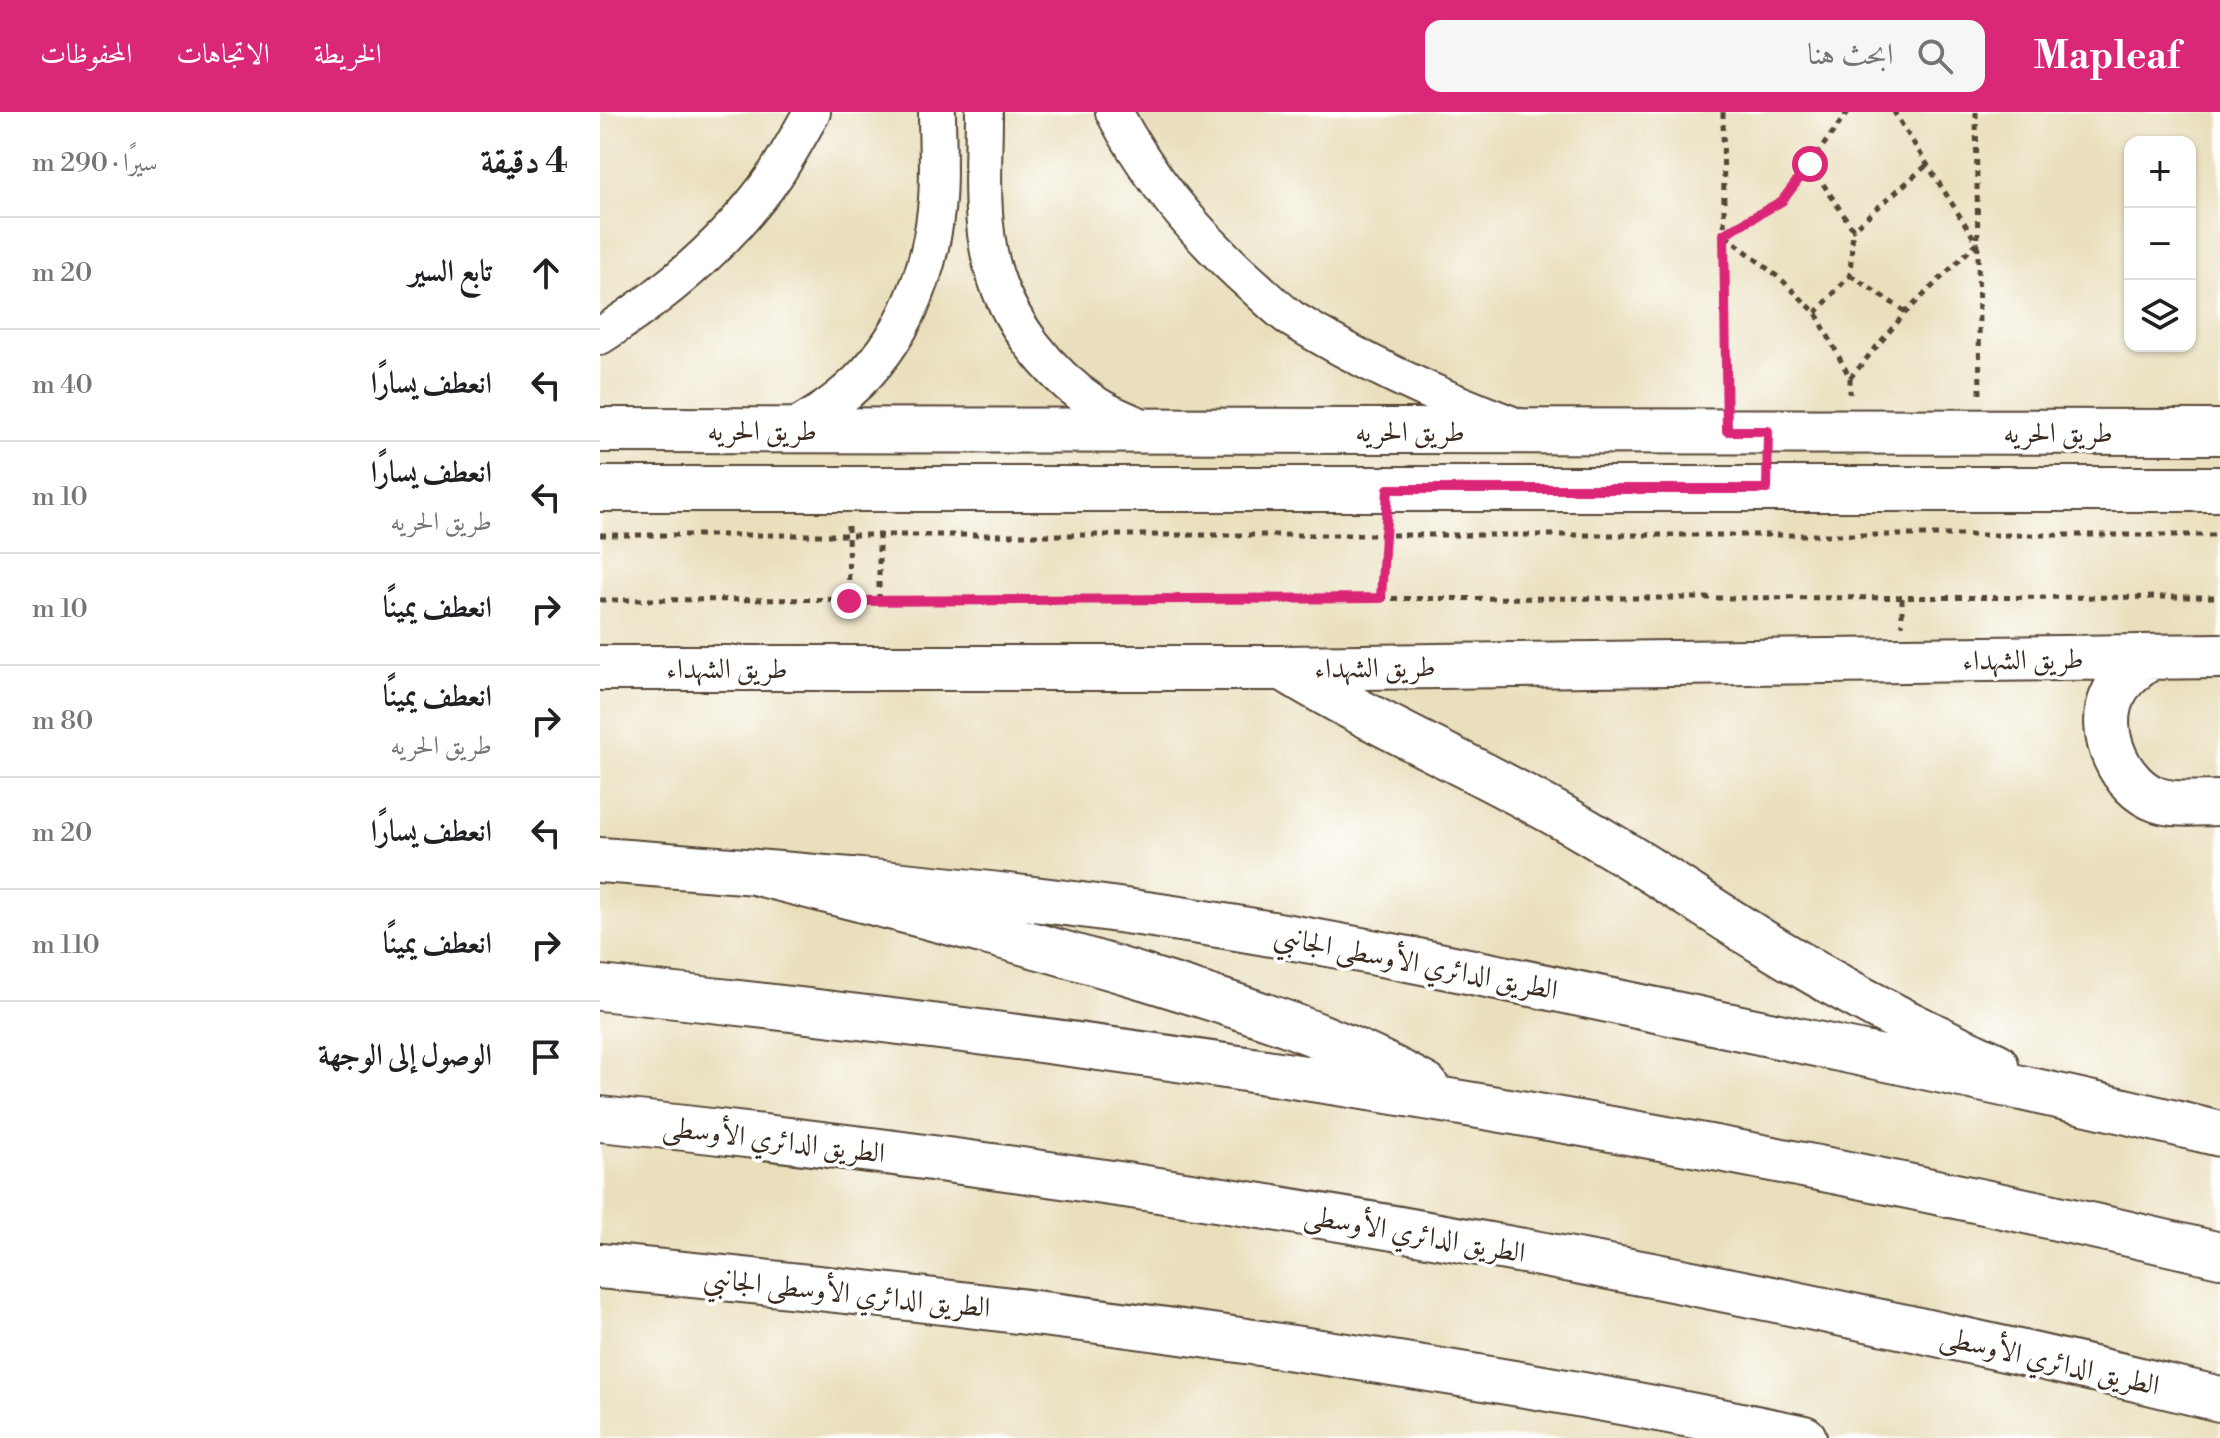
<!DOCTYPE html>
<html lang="ar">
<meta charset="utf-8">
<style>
body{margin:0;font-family:"Libre Bodoni",Amiri,serif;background:#f6f6f6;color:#202124;direction:rtl}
.controls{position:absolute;right:24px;top:24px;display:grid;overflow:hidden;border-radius:16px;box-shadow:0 2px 6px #0004}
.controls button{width:72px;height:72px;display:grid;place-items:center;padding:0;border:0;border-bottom:2px solid #e0e0e0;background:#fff;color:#202124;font:40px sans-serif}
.stop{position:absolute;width:24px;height:24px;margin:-18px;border:6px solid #db2777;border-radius:50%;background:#fff}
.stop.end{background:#db2777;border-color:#fff;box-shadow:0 2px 8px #0008}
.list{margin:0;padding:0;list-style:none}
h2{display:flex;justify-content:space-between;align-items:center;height:104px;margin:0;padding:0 32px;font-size:34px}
h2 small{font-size:26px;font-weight:400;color:#757577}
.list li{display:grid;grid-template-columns:52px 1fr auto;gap:24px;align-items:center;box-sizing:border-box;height:112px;padding:0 32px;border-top:2px solid #e0e0e0}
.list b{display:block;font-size:30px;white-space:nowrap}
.list p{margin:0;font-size:26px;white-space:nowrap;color:#757577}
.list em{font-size:26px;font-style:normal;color:#757577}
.icon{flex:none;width:44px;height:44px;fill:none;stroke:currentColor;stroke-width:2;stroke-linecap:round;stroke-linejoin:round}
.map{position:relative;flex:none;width:1620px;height:1326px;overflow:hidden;direction:ltr}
header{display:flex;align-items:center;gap:48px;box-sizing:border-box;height:112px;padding:0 40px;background:#db2777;color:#fff}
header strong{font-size:38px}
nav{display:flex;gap:44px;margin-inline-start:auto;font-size:28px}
.search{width:560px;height:72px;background:#f6f6f6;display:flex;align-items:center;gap:20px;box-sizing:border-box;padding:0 28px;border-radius:16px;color:#757577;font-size:30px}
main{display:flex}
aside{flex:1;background:#fff}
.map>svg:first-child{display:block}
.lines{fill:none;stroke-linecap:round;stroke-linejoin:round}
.minor-casing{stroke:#554536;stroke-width:40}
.tertiary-casing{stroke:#554536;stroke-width:48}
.secondary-casing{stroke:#554536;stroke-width:48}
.trunk-casing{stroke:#554536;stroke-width:48}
.motorway-casing{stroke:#554536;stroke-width:48}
.path{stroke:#554536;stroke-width:5;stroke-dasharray:6 6;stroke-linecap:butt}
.minor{stroke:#fff;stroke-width:36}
.tertiary{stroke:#fff;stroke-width:44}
.secondary{stroke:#fff;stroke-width:44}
.trunk{stroke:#fff;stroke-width:44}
.motorway{stroke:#fff;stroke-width:44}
.route{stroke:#db2777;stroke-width:10}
.labels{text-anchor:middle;stroke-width:7;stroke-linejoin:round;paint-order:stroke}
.street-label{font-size:28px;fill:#3b2a1e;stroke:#fff}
</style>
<header>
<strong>Mapleaf</strong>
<div class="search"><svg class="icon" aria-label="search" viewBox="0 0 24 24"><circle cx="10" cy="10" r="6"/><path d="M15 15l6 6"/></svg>ابحث هنا</div>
<nav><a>الخريطة</a><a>الاتجاهات</a><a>المحفوظات</a></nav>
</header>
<main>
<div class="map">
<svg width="1620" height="1326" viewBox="0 0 1620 1326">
<rect width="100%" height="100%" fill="#fff"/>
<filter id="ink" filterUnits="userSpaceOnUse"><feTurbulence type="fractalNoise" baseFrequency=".0125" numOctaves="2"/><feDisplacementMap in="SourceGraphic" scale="16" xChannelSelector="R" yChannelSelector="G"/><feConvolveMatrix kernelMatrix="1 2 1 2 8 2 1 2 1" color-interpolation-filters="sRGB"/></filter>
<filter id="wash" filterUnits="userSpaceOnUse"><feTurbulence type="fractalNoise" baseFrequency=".006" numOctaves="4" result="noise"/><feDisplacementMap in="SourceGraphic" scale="32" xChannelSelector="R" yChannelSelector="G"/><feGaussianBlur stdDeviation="1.8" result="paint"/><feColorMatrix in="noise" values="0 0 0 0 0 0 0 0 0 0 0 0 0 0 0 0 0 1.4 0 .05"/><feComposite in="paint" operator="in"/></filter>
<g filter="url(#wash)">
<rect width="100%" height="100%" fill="#e9dfbc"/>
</g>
<g filter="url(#ink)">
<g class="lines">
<g class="minor-casing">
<path id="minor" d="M384,0c0,50 -5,104 8,153 15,56 56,108 104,140 15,10 34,16 50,24
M514,0c35,66 85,126 141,175 12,11 24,23 37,32 71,44 148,79 226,108
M0,224c66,-42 129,-95 175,-161 13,-20 25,-42 37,-63
M191,318c15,-9 32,-18 46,-30 60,-46 91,-116 99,-190 4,-32 1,-66 1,-98"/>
</g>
<g class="tertiary-casing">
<path id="tertiary" d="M0,318l1620,2
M0,377h1620"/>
</g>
<g class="secondary-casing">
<path id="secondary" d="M1550,545c-16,12 -30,21 -38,40 -16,36 9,91 46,103 18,6 43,3 62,3
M0,556h683l937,-12"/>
</g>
<g class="trunk-casing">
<path id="trunk" d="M683,556c94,58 197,101 293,157 63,36 123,77 185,116 75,46 154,88 235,124
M0,748c173,13 347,26 518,50 197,27 391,69 585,110 173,37 346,72 517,114
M0,1154c403,38 807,89 1204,172"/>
</g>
<g class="motorway-casing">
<path id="motorway" d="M158,761c131,34 262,66 392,106 95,29 188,58 276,107
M0,876c544,56 1087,141 1620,267
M0,1007c546,56 1087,151 1620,280"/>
</g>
<path class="path" d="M1123,0l3,283
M1248,0l-66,89 -58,33 59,47 33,32 34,65v16
M1376,0l4,283
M1210,52l43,65 74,-64
M1250,163l56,37
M1216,201l34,-38 3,-46
M1250,266l56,-66 71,-69 -83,-131
M248,414l1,75
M279,422v67
M0,423h1620
M781,486l4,-63
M1302,486v27
M0,488l1620,-3"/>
<use href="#minor" class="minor"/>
<use href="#tertiary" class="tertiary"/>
<use href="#secondary" class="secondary"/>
<use href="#trunk" class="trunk"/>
<use href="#motorway" class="motorway"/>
</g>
</g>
<g class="lines" filter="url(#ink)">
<path class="route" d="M249,489l532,-3 7,-109h379l1,-58h-41l-3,-197 58,-33 28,-37"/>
</g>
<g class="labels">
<g class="street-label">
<text x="162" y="328">طريق الحريه</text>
<text x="810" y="329">طريق الحريه</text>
<text x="1458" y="330">طريق الحريه</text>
<text transform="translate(1423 547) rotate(-1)" y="10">طريق الشهداء</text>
<text transform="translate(775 555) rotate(-1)" y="10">طريق الشهداء</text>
<text x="127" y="566">طريق الشهداء</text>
<text transform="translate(816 850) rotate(11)" y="10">الطريق الدائري الأوسطى الجانبي</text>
<text transform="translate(174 1027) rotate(7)" y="10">الطريق الدائري الأوسطى</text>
<text transform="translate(815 1121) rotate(10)" y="10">الطريق الدائري الأوسطى</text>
<text transform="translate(247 1180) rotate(6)" y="10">الطريق الدائري الأوسطى الجانبي</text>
<text transform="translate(1450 1248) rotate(13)" y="10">الطريق الدائري الأوسطى</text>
</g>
</g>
</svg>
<div class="controls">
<button>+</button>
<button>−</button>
<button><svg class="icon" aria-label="layers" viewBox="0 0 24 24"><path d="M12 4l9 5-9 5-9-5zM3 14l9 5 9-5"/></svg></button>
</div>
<div class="stop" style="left:1210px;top:52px"></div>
<div class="stop end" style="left:249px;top:489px"></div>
</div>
<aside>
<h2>4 دقيقة<small>سيرًا · 290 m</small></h2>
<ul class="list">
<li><svg class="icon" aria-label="ahead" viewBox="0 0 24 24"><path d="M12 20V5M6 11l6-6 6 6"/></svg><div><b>تابع السير</b></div><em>20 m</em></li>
<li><svg class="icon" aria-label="left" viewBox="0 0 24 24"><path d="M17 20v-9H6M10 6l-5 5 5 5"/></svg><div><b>انعطف يسارًا</b></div><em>40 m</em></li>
<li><svg class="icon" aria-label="left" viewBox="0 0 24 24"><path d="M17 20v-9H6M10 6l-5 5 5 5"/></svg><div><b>انعطف يسارًا</b><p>طريق الحريه</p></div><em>10 m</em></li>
<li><svg class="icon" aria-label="right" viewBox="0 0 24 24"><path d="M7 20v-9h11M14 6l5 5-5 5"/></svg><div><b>انعطف يمينًا</b></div><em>10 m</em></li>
<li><svg class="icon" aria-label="right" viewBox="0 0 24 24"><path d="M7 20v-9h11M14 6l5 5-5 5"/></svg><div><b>انعطف يمينًا</b><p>طريق الحريه</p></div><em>80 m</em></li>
<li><svg class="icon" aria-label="left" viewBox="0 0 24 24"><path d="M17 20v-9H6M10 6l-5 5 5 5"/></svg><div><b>انعطف يسارًا</b></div><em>20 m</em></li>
<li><svg class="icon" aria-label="right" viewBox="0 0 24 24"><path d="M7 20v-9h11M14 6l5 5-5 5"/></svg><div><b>انعطف يمينًا</b></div><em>110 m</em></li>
<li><svg class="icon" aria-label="arrive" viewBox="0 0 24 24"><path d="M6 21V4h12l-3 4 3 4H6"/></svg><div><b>الوصول إلى الوجهة</b></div></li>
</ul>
</aside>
</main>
